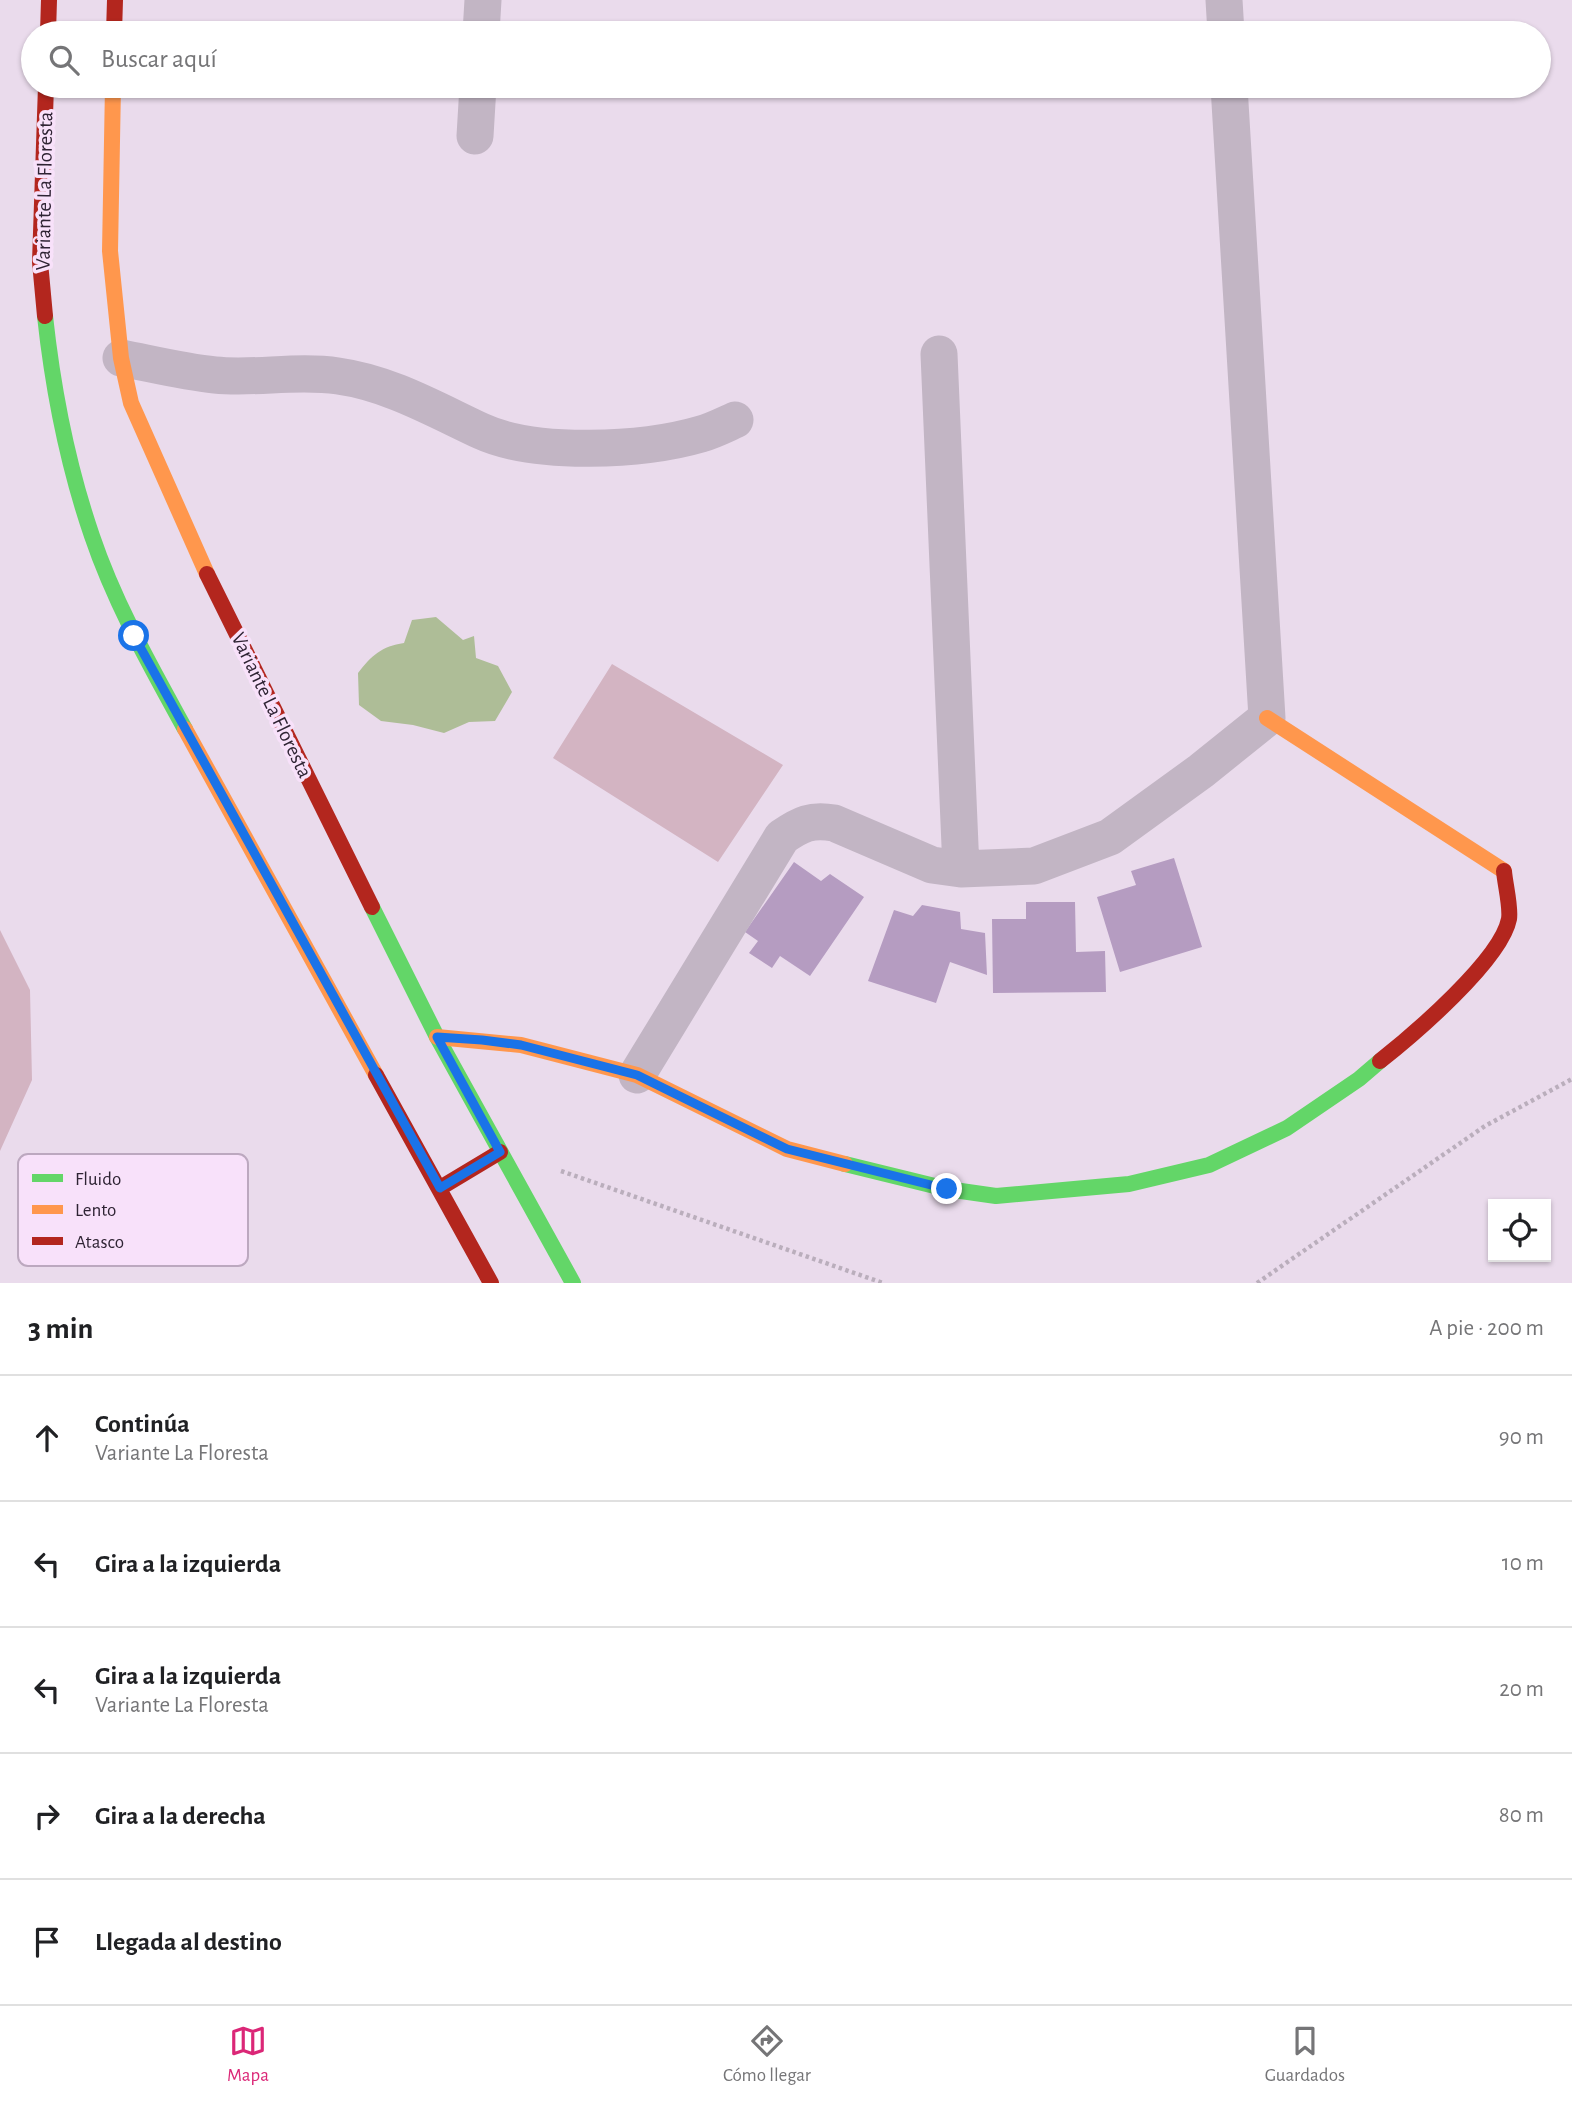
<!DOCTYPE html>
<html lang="es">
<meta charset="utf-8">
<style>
body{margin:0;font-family:"Alegreya Sans",sans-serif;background:#f6f6f6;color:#202124}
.controls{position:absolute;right:21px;bottom:21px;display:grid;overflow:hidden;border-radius:0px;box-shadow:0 2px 5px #0004}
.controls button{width:63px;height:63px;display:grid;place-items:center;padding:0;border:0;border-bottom:2px solid #e0e0e0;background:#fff;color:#202124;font:35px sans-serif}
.stop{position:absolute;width:21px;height:21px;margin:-16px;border:5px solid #1a73e8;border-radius:50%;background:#fff}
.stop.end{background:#1a73e8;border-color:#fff;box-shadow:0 2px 7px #0008}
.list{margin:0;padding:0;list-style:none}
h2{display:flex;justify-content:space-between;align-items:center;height:91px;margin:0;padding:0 28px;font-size:30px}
h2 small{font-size:23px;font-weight:400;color:#757577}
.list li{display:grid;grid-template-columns:46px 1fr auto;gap:21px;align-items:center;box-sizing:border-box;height:126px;padding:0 28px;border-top:2px solid #e0e0e0}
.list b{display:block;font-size:26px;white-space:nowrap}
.list p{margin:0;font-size:23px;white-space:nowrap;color:#757577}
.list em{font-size:23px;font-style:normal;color:#757577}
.icon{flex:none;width:38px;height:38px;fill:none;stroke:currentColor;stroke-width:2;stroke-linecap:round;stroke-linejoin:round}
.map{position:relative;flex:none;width:1572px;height:1283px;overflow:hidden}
.search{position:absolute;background:#fff;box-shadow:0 2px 5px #0004;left:21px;right:21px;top:21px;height:77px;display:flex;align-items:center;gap:18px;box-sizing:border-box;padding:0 24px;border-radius:38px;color:#757577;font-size:26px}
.sheet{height:721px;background:#fff}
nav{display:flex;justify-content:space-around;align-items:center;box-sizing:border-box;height:98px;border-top:2px solid #e0e0e0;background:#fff;font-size:19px;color:#757577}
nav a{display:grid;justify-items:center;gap:4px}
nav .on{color:#db2777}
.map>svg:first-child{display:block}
.green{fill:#d3b4c2}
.water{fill:#aebd97}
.building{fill:#b59cc1}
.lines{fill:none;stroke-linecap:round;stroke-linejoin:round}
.path{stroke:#baaebc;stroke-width:4.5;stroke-dasharray:3.5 3.5;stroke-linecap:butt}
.street{stroke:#c2b5c4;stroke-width:37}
.fast{stroke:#63d668;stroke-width:16}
.slow{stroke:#ff974d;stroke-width:16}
.jam{stroke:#b3261e;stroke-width:16}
.route{stroke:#1a73e8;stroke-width:9}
.labels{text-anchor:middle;stroke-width:7;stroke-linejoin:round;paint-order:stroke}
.street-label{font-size:21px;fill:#2f2434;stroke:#f8e1fa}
.key{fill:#f8e1fa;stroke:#bca8bf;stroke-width:2}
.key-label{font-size:19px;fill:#2f2434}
</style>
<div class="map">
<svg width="1572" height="1283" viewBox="0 0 1572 1283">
<rect width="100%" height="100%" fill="#eadbec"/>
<path class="green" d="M612,664l171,101 -65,97 -165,-104z
M0,930l30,60 2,90 -32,71z"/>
<path class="water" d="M436,617l27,23 11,-4 2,22 22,8 14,26 -17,29 -26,1 -25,11 -31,-8 -32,-4 -22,-16 -1,-32c13,-17 24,-27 46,-30l8,-23z"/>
<path class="building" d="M1174,858l28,89 -82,25 -23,-75 39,-12 -5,-14z
M794,862l27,19 9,-7 34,23 -54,79 -30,-20 -8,12 -23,-15 9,-12 -13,-9z
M1026,902h49l1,50 29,-1 1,41 -113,1 -1,-74h34z
M922,905l38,7 1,17 24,4 2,42 -37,-13 -14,41 -68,-22 26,-71 19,6z"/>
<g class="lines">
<path class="path" d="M561,1171l322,112
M1257,1283l228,-157 87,-47"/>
<path class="street" d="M1224,0l2,33
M481,33l2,-33
M475,136l3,-50
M939,354l22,515
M121,358c31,6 63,14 94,17 40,4 82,-5 123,1 51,7 96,33 143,55 54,25 162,20 220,3 11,-3 23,-9 34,-14
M637,1075l145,-238c19,-13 29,-18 52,-14l98,42 29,4 73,-3 76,-29 91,-66 66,-53 -38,-632"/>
<path class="fast" d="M45,316c8,74 23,150 47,220 23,68 59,131 93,193
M372,907l65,130 136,246
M845,1164l102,25 49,7 133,-12 80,-19 78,-37 72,-49 21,-18"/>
<path class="slow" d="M113,86l-3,165 11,107 10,45 76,171
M1267,718l237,153
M185,729l191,346
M437,1037l84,8 116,30 150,74 58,15"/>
<path class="jam" d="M48,33l1,-33
M114,33l1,-33
M45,316l-5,-54 6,-176
M207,574l165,333
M1380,1061c33,-26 121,-101 129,-142 2,-12 -4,-35 -5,-48
M376,1075l115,208
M440,1188l60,-36"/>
</g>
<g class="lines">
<path class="route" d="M134,636l306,552 60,-36 -63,-115 45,3 39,5 116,30 150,74 160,40"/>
</g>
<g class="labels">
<g class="street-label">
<text transform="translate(44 191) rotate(-89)" y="7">Variante La Floresta</text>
<text transform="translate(272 705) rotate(64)" y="7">Variante La Floresta</text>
</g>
</g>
<rect x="18" y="1154" width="230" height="112" rx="10" class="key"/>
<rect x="32" y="1174" width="31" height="8" fill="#63d668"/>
<rect x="32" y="1205" width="31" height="9" fill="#ff974d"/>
<rect x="32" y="1237" width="31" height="8" fill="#b3261e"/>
<g class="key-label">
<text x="75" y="1185">Fluido</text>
<text x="75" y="1216">Lento</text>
<text x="75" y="1248">Atasco</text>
</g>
</svg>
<div class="controls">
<button><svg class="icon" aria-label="locate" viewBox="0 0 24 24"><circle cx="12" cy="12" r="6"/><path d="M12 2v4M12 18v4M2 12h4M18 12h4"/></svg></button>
</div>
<div class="stop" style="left:134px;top:636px"></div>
<div class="stop end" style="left:947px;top:1189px"></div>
<div class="search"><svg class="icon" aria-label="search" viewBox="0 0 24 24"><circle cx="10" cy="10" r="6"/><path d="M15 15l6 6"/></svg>Buscar aquí</div>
</div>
<section class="sheet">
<h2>3 min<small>A pie · 200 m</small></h2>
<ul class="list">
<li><svg class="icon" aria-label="ahead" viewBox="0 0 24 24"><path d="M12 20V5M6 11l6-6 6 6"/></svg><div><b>Continúa</b><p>Variante La Floresta</p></div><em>90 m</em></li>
<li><svg class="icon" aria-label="left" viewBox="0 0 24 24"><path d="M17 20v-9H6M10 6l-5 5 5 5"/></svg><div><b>Gira a la izquierda</b></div><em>10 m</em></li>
<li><svg class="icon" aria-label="left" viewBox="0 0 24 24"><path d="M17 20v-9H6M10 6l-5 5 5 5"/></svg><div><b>Gira a la izquierda</b><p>Variante La Floresta</p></div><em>20 m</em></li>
<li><svg class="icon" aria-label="right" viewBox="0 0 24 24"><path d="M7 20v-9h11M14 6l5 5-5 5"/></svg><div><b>Gira a la derecha</b></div><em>80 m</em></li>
<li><svg class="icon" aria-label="arrive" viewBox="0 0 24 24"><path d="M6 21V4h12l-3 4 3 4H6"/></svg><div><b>Llegada al destino</b></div></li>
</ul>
</section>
<nav>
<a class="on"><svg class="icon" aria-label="map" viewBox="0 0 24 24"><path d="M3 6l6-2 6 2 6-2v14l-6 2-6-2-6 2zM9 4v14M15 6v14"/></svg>Mapa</a>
<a><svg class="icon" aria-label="directions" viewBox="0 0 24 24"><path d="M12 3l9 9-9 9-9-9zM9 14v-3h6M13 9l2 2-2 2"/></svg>Cómo llegar</a>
<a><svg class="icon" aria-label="saved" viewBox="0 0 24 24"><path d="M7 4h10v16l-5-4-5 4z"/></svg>Guardados</a>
</nav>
